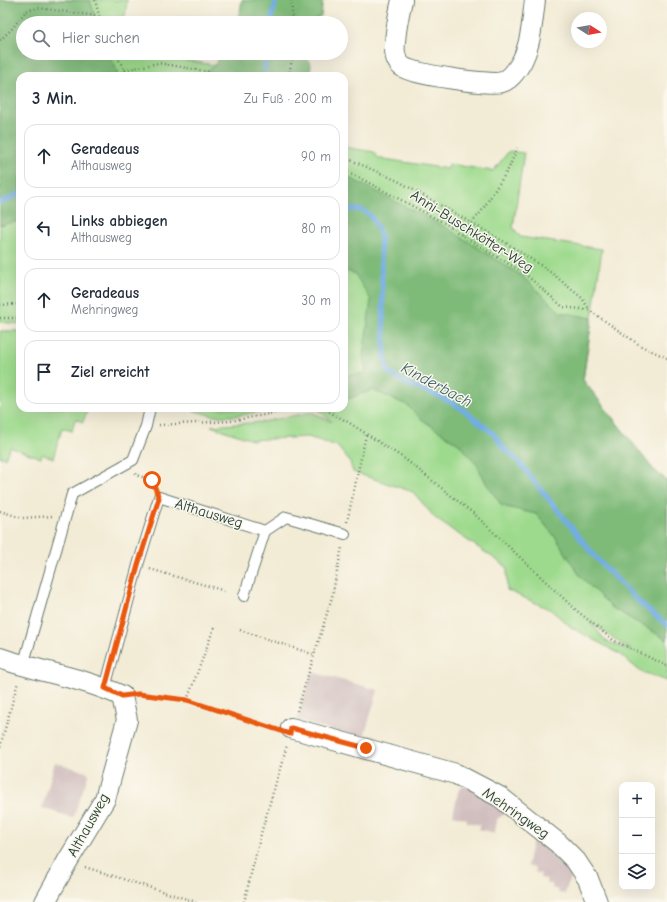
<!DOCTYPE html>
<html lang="de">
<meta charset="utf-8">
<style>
body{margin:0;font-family:"Comic Neue",sans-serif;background:#f6f6f7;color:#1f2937}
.controls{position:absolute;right:12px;bottom:12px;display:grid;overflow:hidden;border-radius:8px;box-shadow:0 4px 16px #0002}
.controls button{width:36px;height:36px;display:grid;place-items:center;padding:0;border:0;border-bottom:1px solid #e0e1e3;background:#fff;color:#1f2937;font:20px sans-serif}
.compass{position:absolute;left:571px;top:12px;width:36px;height:36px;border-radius:50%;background:#fff;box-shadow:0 4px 16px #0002;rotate:101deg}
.stop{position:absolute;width:12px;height:12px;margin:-9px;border:3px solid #ea580c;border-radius:50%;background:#fff}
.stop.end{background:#ea580c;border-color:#fff;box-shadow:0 1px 4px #0008}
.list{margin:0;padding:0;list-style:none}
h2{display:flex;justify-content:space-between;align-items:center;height:52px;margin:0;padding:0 16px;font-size:17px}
h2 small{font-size:13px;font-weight:400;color:#747a83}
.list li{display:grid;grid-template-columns:26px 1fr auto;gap:12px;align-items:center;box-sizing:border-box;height:64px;margin:0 8px 8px;padding:0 8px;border:1px solid #e0e1e3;border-radius:12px}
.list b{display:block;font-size:15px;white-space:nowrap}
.list p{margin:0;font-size:13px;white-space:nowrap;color:#747a83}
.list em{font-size:13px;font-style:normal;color:#747a83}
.icon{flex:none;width:22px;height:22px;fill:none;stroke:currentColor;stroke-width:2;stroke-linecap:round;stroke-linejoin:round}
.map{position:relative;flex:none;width:667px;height:902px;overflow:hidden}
.search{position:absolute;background:#fff;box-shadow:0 4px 16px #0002;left:16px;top:16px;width:332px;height:44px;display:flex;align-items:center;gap:10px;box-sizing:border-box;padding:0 14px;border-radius:22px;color:#747a83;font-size:15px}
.panel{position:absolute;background:#fff;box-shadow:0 4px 16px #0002;left:16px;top:72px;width:332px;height:340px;border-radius:12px}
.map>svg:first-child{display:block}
.industrial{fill:#d1bfbf}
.green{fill:#9eda8d;stroke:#5e8c60;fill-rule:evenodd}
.forest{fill:#7eba78;stroke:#4e7c56}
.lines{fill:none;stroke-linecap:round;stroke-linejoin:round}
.stream{stroke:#72ade3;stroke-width:5}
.service-casing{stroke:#697a6c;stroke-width:12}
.minor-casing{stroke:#697a6c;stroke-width:22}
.path{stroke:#697a6c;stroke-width:2.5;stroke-dasharray:1 3;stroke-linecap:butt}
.service{stroke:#fff;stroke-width:10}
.minor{stroke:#fff;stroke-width:20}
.route{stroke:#ea580c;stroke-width:5}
.labels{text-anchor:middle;stroke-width:3;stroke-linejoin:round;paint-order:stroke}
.street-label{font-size:15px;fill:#1f3d34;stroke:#fbf7ec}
.water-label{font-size:16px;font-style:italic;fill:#385f69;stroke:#fbf7ec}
</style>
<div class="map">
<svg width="667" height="902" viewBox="0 0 667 902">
<rect width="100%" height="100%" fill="#fbf7ec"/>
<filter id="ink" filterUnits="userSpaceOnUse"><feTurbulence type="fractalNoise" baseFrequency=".025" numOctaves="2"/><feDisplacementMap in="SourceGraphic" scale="8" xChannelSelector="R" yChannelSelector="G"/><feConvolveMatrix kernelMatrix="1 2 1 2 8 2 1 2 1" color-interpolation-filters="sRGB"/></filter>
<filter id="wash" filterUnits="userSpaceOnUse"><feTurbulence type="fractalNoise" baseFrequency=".012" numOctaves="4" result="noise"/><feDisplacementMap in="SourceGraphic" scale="16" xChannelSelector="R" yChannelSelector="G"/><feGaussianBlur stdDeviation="0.9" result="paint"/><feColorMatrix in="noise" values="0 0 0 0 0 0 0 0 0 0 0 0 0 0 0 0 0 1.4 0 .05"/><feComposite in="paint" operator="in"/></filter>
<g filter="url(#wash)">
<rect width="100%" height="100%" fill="#f2ebd5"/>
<path class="industrial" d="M312,672l66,18 -15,50 -66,-20z
M55,762l34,11 -16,45 -31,-10z
M465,786l44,25 -12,8 -3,14 -15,-4 1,-4 -13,-3v-3l-14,-4 5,-23 3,-4z
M536,837l40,35 -7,8 -4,14 -7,-2v-2l-6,-2v-4l-6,-1 1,-4 -7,-1 1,-4 -6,-2v-4l-8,-2 6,-26z"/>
<path class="green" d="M0,0h127l-3,23h-101v30h116l76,12 50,11h-245v248l-20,-2z
M344,147l30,5 4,6 70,11 1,-5 44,7 16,-20 15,2 -11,74 7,10 82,12 -19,131 70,89 14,12v200l-27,-10 -22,-18 -46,-25 -21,-18 -44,-20v-23l-71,-48 -23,-27 -60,-20 -3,-10 -13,-16 -29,-9 -56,3 -41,-14 51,-4 50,-10 20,10 -16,-14h28zM590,622l42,29 -26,-10z
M0,331h20v77h68l-5,14 -8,-3 -3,12 -10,-3 -9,30 -11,-4 -1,4 -31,-11 -5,11 -5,-1z
M190,408h92l-46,8h-22l-23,-6z"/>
<path class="forest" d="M0,0h90l7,23h-74v30h86l9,20 -3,3h-95v145l-20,4z
M242,0h81l-2,16 -8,4v3h-78l5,-11z
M221,53h87l-1,6 4,6 -1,11h-111l16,-11z
M344,175l103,53 75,48 38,36 32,6 -9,62 70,89 14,12v159l-56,-33 -31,-31 -24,-38 -20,-24 -34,-8 -16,-23 -9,-18 -17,-20 -39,-26 -14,-14 -35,-15 -21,8 -7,1v-23l22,-3 -3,-17 8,-56 -16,-26 -11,-4z"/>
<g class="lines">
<path class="stream" d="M270,23l5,-18v-5
M265,70v-7l5,-10
M0,202l7,-2 13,-7
M344,209l18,1 9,6 9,17 5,126 3,13 19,12 34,13 20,11 33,26 9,13 15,14 79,98 42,43 28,23"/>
</g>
</g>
<g filter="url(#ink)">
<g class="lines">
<g class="service-casing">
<path id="service" d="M265,531l21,-14 59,17
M23,666l49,-172 61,-34 13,-34 4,-18
M105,688l33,-123 21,-68 106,34 -21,65"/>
</g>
<g class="minor-casing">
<path id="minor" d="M402,0c-3,13 -11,50 -5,60 1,2 4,6 6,7 9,7 88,19 99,15 4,-1 10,-6 12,-9 17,-19 18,-50 21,-73
M0,658c40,14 84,20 122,38l5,24 -22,79 -38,63 -22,40
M291,728l165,46 44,23 58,46 18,18 12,18 9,23"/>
</g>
<path class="path" d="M95,0l6,23
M291,0l2,23
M0,40l11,-10 15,-19 12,-3 60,8
M115,53l13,23
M120,76l4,-6 35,-7 73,13
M289,76l4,-23
M344,157l54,24 105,60 45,29 34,28 7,11
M344,171l14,6 90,48 13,10 63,38 39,34 26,3 52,36 26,12
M461,235l20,-23 28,-44 8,-20
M0,305l20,-1
M0,318h20
M322,408l26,14 57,37 68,54 103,97 37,30 54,26
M159,425l72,-4 70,-13
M136,473v2l16,5 3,6
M0,511l22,7 31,-2
M347,522l19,-87
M150,569l75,22
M240,630l75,25
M140,694l47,6 87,29
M187,700l27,-72
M297,711l35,-114 10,-50
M0,747l18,-65
M85,867l111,35
M244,902l18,-72 25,-85"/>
<use href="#service" class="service"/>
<use href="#minor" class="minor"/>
</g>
</g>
<g class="lines" filter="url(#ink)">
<path class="route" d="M152,480l7,18 -21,67 -33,123 17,8 16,-2 49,6 103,34 1,-6 75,20"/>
</g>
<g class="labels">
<g class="street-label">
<text transform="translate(472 231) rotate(32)" y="5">Anni-Buschkötter-Weg</text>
<text transform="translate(209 513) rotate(17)" y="5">Althausweg</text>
<text transform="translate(516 813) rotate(35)" y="5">Mehringweg</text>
<text transform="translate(88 825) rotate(-61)" y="5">Althausweg</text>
</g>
<g class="water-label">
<text transform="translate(437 384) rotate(28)" y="6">Kinderbach</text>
</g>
</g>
</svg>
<div class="controls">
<button>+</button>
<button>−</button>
<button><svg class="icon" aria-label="layers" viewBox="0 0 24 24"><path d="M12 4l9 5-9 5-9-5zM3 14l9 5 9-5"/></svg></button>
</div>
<svg class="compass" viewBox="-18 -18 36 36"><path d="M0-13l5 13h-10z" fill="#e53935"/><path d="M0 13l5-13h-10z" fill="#747a83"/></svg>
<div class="stop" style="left:152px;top:480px"></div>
<div class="stop end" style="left:366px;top:748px"></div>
<div class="search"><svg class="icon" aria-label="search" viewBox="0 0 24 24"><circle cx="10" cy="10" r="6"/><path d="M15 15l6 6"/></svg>Hier suchen</div>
<section class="panel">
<h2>3 Min.<small>Zu Fuß · 200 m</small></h2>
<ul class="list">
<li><svg class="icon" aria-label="ahead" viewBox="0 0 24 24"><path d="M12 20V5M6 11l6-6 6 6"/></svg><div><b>Geradeaus</b><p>Althausweg</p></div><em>90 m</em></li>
<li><svg class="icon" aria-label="left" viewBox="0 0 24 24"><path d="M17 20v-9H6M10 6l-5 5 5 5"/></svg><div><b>Links abbiegen</b><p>Althausweg</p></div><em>80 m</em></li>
<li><svg class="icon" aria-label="ahead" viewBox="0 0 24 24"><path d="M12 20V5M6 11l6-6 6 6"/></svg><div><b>Geradeaus</b><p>Mehringweg</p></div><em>30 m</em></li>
<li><svg class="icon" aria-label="arrive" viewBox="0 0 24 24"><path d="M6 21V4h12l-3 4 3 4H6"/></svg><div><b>Ziel erreicht</b></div></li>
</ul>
</section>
</div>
